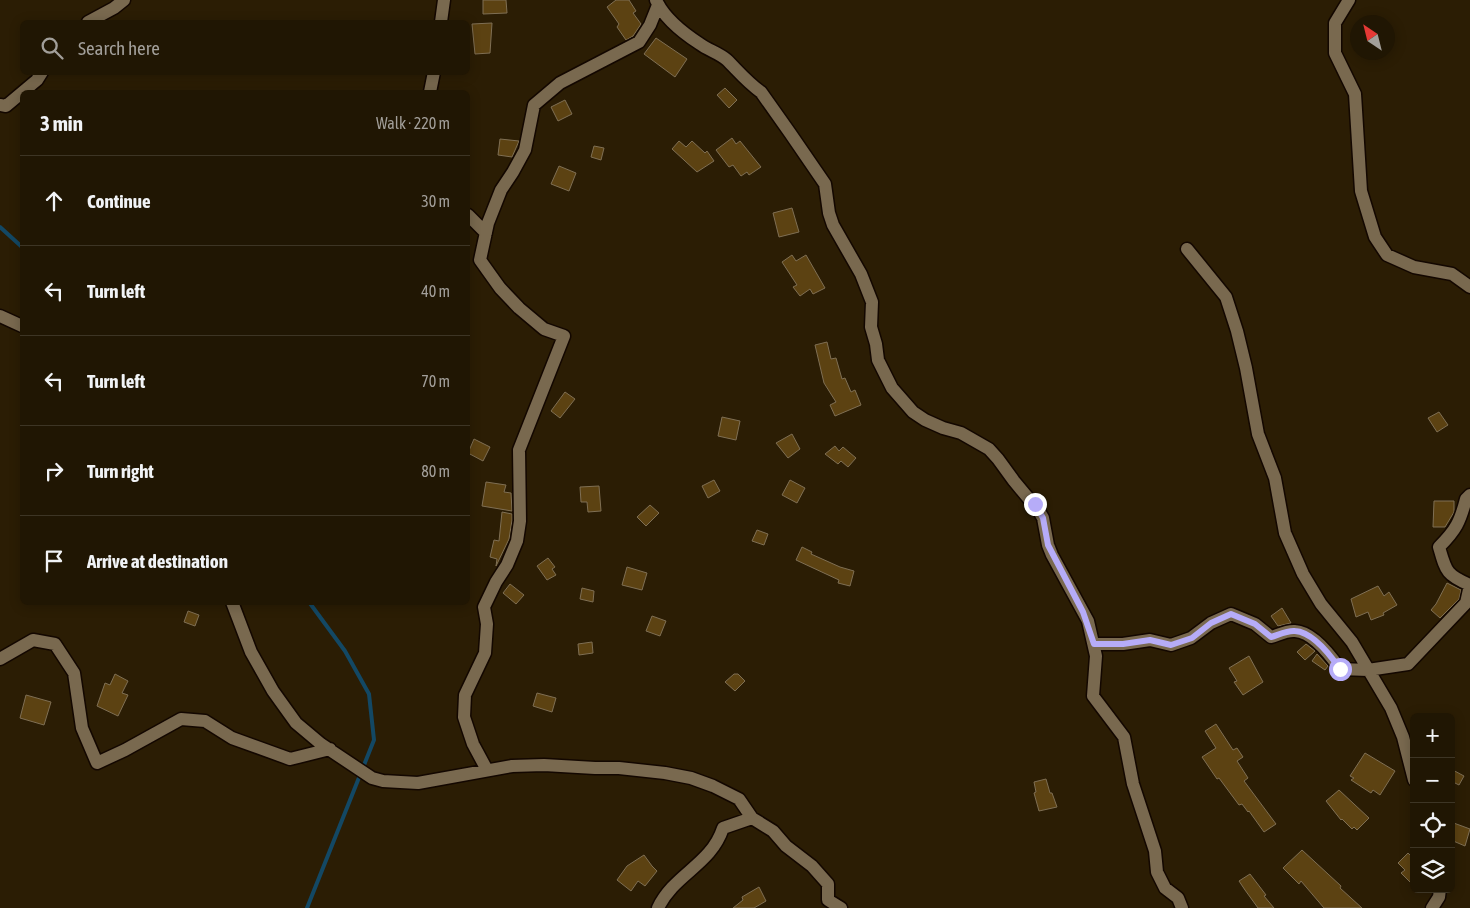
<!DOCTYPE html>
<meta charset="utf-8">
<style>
body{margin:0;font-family:"Asap Condensed",sans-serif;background:#281f0d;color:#f1f3f6}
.controls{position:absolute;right:15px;bottom:15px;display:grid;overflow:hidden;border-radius:8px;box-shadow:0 2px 12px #0003}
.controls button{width:45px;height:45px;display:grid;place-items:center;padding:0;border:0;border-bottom:1px solid #3d3525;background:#201603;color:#f1f3f6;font:25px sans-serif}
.compass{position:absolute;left:1350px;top:15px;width:45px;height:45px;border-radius:50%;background:#201603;box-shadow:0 2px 12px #0003;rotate:325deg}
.stop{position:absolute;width:15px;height:15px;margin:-11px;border:4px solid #b6acf8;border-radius:50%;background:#fff}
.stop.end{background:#b6acf8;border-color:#fff;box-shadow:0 1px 5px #0008}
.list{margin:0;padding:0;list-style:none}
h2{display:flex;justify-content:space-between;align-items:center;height:65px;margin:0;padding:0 20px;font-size:21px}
h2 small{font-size:16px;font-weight:400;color:#a29f9a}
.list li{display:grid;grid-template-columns:32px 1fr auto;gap:15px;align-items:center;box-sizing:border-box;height:90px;padding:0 20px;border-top:1px solid #3d3525}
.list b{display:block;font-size:19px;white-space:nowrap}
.list em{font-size:16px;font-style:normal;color:#a29f9a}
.icon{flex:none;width:28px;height:28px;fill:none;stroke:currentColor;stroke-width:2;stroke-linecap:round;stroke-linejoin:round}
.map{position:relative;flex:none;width:1470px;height:908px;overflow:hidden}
.search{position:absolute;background:#201603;box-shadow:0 2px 12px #0003;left:20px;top:20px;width:450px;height:55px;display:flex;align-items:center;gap:12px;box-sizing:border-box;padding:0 18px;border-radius:8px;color:#a29f9a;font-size:19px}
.panel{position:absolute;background:#201603;box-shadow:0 2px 12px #0003;left:20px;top:90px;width:450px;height:515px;border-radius:8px}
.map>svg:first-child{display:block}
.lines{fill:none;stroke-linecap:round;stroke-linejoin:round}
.stream{stroke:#134864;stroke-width:4}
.building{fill:#5c4212;stroke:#7f6f54}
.minor-casing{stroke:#130700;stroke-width:15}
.minor{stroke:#79694f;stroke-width:12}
.route{stroke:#b6acf8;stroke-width:6}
</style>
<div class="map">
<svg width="1470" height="908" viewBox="0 0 1470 908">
<rect width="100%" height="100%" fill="#2b1d04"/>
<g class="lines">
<path class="stream" d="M0,227l22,20
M307,908l67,-168 -5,-46 -24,-43 -36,-49"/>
</g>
<path class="building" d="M483,0h23l1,13 -24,1z
M616,0h13l7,11 -3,2 8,11 -8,12 -7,4 -9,-13 2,-3 -12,-17z
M492,23l-2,30 -15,1 -3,-30z
M656,38l31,21 -12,18 -31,-23z
M725,88l12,12 -8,8 -12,-13z
M565,100l7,14 -14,7 -7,-14z
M732,138l4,6 4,-3 21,26 -12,8 -2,-3 -6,4 -8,-11 -4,2 -13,-17z
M500,139l19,2 -7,16 -14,-2z
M679,141l7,6 6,-6 13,12 2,-2 7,10 -17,11 -25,-23z
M594,146l10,2 -3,12 -10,-3z
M559,166l17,7 -7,18 -18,-7z
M792,208l7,24 -20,5 -6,-24z
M792,255l4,6 10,-6 19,33 -12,6 -3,-5 -10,7 -7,-9 4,-2 -15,-23z
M827,342l4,17 5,-1 6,21 3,-1 6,14 4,-2 6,15 -26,11 -5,-11 6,-3 -12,-19 -9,-38z
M565,392l10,7 -15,19 -9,-7z
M1439,412l9,13 -11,7 -9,-14z
M722,417l18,4 -4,19 -18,-4z
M792,434l8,15 -12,9 -12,-15z
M474,439l16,8 -7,14 -15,-8z
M835,446l4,5 4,-4 13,11 -8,9 -7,-6 -3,3 -13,-10z
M714,480l6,11 -12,7 -6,-12z
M790,480l15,8 -8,15 -15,-8z
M486,482l20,3 -2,7 7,1 1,18 -30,-5z
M599,486l2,25 -13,1 -1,-10h-6l-1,-15z
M1434,501h20v11l-9,15h-12z
M650,505l9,8 -13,13 -9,-9z
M502,512l10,2v6l-3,19 -13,27 1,-7 -7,-2 4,-17 5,1z
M757,530l11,4 -4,11 -12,-4z
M802,547l10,5 -1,2 29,13 14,4 -4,15 -12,-3 1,-3 -43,-20z
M548,558l7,9 -3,2 4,6 -9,5 -10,-14z
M627,567l20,6 -5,17 -20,-5z
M1447,583l14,7 -2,9 -19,19 -9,-8 5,-6z
M510,584l14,11 -8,9 -13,-11z
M1378,586l6,10 5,-4 8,13 -14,8 1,2 -13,5 -3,-8 -12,5 -5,-18z
M582,588l12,3 -1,11 -13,-3z
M1282,608l9,15 -13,3 -7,-10z
M188,611l11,4 -4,11 -11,-4z
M652,616l14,5 -6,15 -14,-5z
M592,642l1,11 -14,2 -1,-11z
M1306,644l9,7 -10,9 -8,-8z
M1317,654l11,12 -3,4 -13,-9z
M1249,656l14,26 -20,13 -9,-13 3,-1 -8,-13z
M115,674l13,7 -6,12 6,2 -10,21 -21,-10 8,-23 5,2z
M734,674h4l7,7 -10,10 -10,-9z
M537,693l19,5 -4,14 -19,-6z
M26,695l25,7 -7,23 -24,-7z
M1216,724l17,26 4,-2 6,9 -6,4 11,17 -4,3 32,43 -12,8 -15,-21 -1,1 -6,-8 -3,1 -20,-27 -2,1 -15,-22 14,-9 -11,-17z
M1365,753l30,18 -15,24 -7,-5 -2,3 -20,-13 3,-2 -4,-2z
M1451,769l13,7 -5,9 -8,-4z
M1046,779l4,14h2l5,14 -18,4 -5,-18 2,-1 -2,-10z
M1339,790l30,28 -12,12 -3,-3 -2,2 -10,-10 -1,1 -15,-19z
M1451,822l19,7 -5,17 -14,-6z
M1302,850l39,36 -1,2 22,20h-38l-23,-27 -2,3 -16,-16z
M1408,853l6,6v27l-13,-13 4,-3 -7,-7z
M644,855l8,11 5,5 -12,15 -7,-5 -7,10 -14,-11 10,-14z
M1250,874l16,21 -2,1 10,12h-16l-13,-18 -6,-9z
M759,887l7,14 -12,7h-21l10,-8 -1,-3z"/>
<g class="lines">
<g class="minor-casing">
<path id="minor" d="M656,0c8,18 27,33 44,44 8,6 19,9 27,16 11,11 21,23 34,32l29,41 35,51 4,29 4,12 28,49 11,28 -1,25 5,17 2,16 14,28 21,24 12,8 18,8 18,5 28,16 9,10 16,22 25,30 4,7 5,27 4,10 36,66 8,35 -3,40 31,41 9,47 22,67 2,21 8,16 13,10 4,10
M1349,0l-14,23v30l20,41 6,97 14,46 12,18 27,12 38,7 18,13
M88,22l26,-14 10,-8
M441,22l3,-22
M430,92l4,-20
M0,105l6,1 31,-26 5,-8
M468,215l18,18
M1187,249l39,48 11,34 9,37 12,66 17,44 10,55 18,41 18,30 31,38 39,66 12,29 11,43
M0,316l22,10
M232,602l19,50 22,39 23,32 25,21 51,34 11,3 35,2 94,-17 32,-1 51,3h24l46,5 26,5 22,8 26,13 13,19 -29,10c-12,37 -49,46 -65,80
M1094,644h29l27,-4 21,5 20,-7 20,-15 20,-9 24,10 16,13c7,-2 16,-7 24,-6 18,1 36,25 45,38l28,1 40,-6 58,-61 4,-18c-24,-10 -24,-14 -31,-38 17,-17 21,-25 27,-48l4,-4
M0,659l33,-19 22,4 19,29 8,55 15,35 28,-13 56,-31 24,2 27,17 58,21 40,-10
M487,770l-14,-26 -9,-27 1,-22 20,-42 2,-29 -3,-17 12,-25 11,-17 10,-24 3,-20 -1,-71 45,-114 -20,-7 -25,-21 -19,-20 -20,-28 8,-37 13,-33 12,-18 12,-22 9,-45 26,-22 79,-41 11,-17 8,-20
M752,818l21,13 13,15 26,20 16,18v16l13,8
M1432,908l7,-11 1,-8"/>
</g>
<use href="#minor" class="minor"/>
</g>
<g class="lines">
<path class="route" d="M1035,504l8,14 5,27 35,67 11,32h29l27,-4 21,5 21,-7 19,-15 20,-9 24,10 16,13c7,-2 17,-7 24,-6 18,1 36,25 45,38"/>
</g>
</svg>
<div class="controls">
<button>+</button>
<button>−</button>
<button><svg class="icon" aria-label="locate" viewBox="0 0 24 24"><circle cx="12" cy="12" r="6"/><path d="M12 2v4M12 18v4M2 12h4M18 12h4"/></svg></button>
<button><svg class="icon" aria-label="layers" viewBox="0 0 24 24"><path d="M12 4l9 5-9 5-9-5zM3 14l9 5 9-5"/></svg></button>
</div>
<svg class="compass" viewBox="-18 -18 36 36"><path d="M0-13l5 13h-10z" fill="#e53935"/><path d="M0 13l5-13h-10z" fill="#a29f9a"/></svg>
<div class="stop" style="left:1340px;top:669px"></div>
<div class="stop end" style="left:1035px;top:504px"></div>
<div class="search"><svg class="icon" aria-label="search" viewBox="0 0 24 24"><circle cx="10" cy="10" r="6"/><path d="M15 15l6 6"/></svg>Search here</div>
<section class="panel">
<h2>3 min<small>Walk · 220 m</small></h2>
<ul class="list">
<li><svg class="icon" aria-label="ahead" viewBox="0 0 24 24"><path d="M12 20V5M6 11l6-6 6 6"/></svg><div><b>Continue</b></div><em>30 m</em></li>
<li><svg class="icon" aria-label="left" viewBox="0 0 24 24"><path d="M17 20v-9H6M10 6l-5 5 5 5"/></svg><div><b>Turn left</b></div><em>40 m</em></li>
<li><svg class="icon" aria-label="left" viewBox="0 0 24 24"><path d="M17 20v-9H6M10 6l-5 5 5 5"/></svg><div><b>Turn left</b></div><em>70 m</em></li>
<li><svg class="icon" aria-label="right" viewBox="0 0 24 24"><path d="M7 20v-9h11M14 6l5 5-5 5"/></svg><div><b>Turn right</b></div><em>80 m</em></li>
<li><svg class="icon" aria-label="arrive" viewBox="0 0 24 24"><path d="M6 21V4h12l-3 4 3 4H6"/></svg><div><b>Arrive at destination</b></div></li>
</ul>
</section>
</div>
